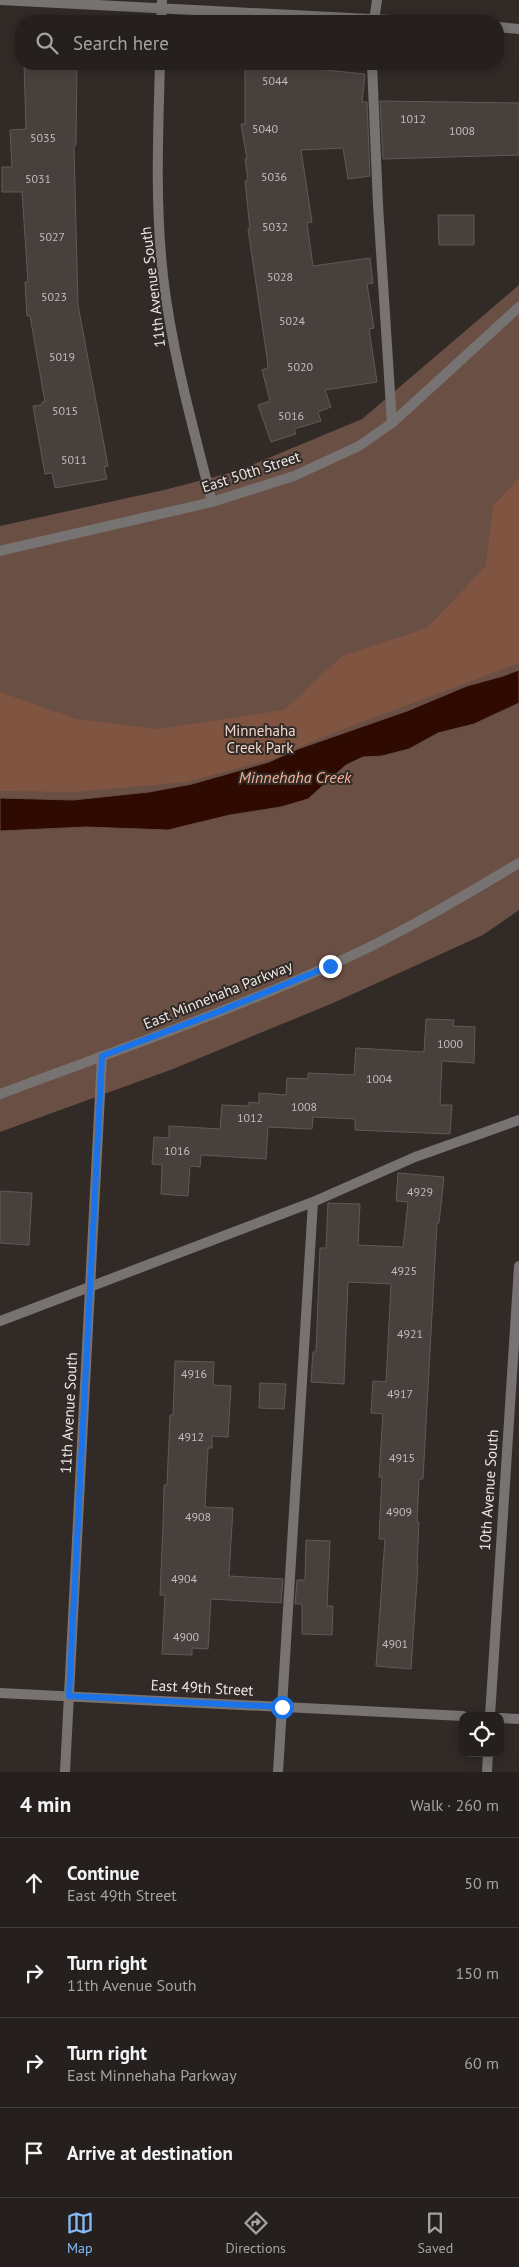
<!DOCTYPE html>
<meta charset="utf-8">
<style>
body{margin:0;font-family:"PT Sans",sans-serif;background:#2d2826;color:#f1f3f6}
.controls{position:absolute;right:15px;bottom:15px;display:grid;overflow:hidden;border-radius:10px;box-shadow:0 2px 12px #0003}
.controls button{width:45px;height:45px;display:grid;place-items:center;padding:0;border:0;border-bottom:1px solid #423e3b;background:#25201d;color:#f1f3f6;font:25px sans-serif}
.stop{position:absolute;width:15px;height:15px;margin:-11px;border:4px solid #1a73e8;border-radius:50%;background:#fff}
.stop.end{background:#1a73e8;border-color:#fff;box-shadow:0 1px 5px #0008}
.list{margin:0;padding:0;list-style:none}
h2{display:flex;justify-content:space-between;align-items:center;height:65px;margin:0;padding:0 20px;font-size:21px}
h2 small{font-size:16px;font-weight:400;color:#a3a3a4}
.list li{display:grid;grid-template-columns:32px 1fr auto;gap:15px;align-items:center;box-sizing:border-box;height:90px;padding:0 20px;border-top:1px solid #423e3b}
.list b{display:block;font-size:19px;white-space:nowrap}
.list p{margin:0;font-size:16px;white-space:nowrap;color:#a3a3a4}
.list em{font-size:16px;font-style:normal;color:#a3a3a4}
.icon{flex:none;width:28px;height:28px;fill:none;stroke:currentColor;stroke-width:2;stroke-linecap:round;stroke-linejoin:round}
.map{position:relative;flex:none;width:519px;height:1772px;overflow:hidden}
.search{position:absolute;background:#25201d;box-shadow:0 2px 12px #0003;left:15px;right:15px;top:15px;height:55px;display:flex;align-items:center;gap:12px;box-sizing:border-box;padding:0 18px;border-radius:20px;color:#a3a3a4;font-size:19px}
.sheet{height:425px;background:#25201d}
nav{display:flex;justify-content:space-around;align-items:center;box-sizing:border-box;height:70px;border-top:1px solid #423e3b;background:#25201d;font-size:14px;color:#a3a3a4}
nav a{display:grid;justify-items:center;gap:2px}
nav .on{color:#85bbfb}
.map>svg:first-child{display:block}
.green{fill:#694f44}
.forest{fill:#7f5441}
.water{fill:#2e0a00;stroke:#674c44}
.building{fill:#48403d;stroke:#615956}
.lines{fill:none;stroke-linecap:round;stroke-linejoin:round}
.service{stroke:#777372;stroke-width:10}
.minor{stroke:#777372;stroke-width:10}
.tertiary{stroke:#777372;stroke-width:10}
.route{stroke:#1a73e8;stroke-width:6}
.labels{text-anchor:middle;stroke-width:4;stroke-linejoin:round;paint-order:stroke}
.number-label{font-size:12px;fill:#c2bcba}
.street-label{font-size:15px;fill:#ebe6e4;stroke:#312a27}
.park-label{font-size:15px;fill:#f4d6ca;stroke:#312a27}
.water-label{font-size:16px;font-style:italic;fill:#fab193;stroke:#312a27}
</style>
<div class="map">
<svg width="519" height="1772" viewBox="0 0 519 1772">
<rect width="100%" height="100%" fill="#312a27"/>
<path class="green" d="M519,285v625l-36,25 -150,68 -160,66 -173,63v-606l164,-36 73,-19 125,-52z"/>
<path class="forest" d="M519,478v185l-191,72 -56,24 -85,23 -113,10 -74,-1v-99l76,27 82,10 126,-19 58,-54 85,-28 59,-62 7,-60z"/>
<path class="water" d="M519,670v33l-45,21 -36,9 -29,16 -27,7 -19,1 -17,8 -38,34 -27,8 -51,8 -62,15 -82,-3 -86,4v-33l73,2 76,-8 43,-8 77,-22 29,-13 109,-38 60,-25 36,-10z"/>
<path class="building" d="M24,64h53l-1,81 -2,1 4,159 30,161 -4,1 3,12 -52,9 -3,-15 -7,1 -12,-68 9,-1v-3h3l-15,-86h-3l-2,-34h3l-6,-90h-20v-25h10l-2,-37 16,-1z
M245,64h60v4l60,6 -3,28h5l3,74 -22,3 -5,-31 -42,2 11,72 -5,1 6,43 57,-8 3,25 -6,1 7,44 -5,1 8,53 -52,8 6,17 -13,5 3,9 -27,8 2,5 -25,8 -13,-37 12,-4 -8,-31 6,-2 -1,-10 -19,-129h2l-5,-48 3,-1 -3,-21h2l-6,-35h4z
M380,101l139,2v52l-136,4z
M438,215h36v30h-35z
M426,1019l28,1 -1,6 22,1 -1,36 -32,-2 -2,44h12l-2,29 -95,-4v-11l-42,-2 -1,12 -44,-2 -2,32 -65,-4 -1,12 -10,-1 -2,30 -27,-2 1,-29 -10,-1 2,-27 15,1v-12l51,3 2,-24 27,1v-4l10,1v-10l27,2 1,-17 21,1v-6l46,2 2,-27 68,4z
M398,1173l46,4 -5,46h-2l-14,256h-4l-2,43h2l-2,44h1l-7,103 -35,-3 9,-127h-6l3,-62h-3l4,-63 -12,-1 2,-32 13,1 5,-98 -43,-2 -4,102 -33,-2 2,-30h3l4,-104h6l2,-45 32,1 -2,41 45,2 5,-45 -12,-1z
M0,1191l32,2 -3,52 -29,-2z
M175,1361l39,1 -1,23 18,1 -3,51 -16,-1v12h-4l-3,59 28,1 -4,68 54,3 -2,24 -70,-4 -3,50 -16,-1v7l-30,-1 3,-59h-5l3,-69 1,-41h3l3,-70h3z
M260,1383l26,1 -2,25 -25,-1z
M306,1540l24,1 -3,65h6l-1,29 -30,-1v-30h-7l2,-24h8z"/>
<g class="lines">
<path class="service" d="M374,21l3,-21
M372,64l6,141 14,218
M0,1321l313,-119 102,-45 104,-37
M278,1772l35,-570"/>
<path class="minor" d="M0,0l409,21
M161,21l1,-21
M498,27l21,2
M160,64c-2,71 -5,141 3,212 9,77 30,151 49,226
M0,551l212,-49 82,-26 65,-30 33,-23 127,-116
M0,1693l463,23
M490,1716l29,-450
M500,1718l19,1
M65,1772l37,-716
M487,1772l1,-19"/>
<path class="tertiary" d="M0,1094c110,-41 222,-80 329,-128 66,-29 128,-66 190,-103"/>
</g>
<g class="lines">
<path class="route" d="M282,1707l-213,-11 33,-640 116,-44 112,-46"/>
</g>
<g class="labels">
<g class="number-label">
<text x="275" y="85">5044</text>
<text x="413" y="123">1012</text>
<text x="265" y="133">5040</text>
<text x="462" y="135">1008</text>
<text x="43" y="142">5035</text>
<text x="274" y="181">5036</text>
<text x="38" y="183">5031</text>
<text x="275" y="231">5032</text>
<text x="52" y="241">5027</text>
<text x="280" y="281">5028</text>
<text x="54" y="301">5023</text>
<text x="292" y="325">5024</text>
<text x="62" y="361">5019</text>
<text x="300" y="371">5020</text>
<text x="65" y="415">5015</text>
<text x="291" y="420">5016</text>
<text x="74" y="464">5011</text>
<text x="450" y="1048">1000</text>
<text x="379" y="1083">1004</text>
<text x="304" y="1111">1008</text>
<text x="250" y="1122">1012</text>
<text x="177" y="1155">1016</text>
<text x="420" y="1196">4929</text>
<text x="404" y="1275">4925</text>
<text x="410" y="1338">4921</text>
<text x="194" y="1378">4916</text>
<text x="400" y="1398">4917</text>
<text x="191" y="1441">4912</text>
<text x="402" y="1462">4915</text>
<text x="399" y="1516">4909</text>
<text x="198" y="1521">4908</text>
<text x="184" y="1583">4904</text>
<text x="186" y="1641">4900</text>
<text x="395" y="1648">4901</text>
</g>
<g class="street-label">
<text transform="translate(153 287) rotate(-97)" y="5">11th Avenue South</text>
<text transform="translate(251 472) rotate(-18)" y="5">East 50th Street</text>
<text transform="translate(218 995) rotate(-22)" y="5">East Minnehaha Parkway</text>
<text transform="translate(69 1413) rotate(-87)" y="5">11th Avenue South</text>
<text transform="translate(489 1490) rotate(-86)" y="5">10th Avenue South</text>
<text transform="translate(202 1688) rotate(3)" y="5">East 49th Street</text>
</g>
<g class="park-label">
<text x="260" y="736">Minnehaha<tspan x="260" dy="17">Creek Park</tspan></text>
</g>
<g class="water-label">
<text x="295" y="783">Minnehaha Creek</text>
</g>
</g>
</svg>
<div class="controls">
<button><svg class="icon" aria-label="locate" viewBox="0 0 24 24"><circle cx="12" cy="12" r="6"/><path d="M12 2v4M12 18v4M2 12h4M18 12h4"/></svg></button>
</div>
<div class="stop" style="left:282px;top:1707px"></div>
<div class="stop end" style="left:330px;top:966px"></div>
<div class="search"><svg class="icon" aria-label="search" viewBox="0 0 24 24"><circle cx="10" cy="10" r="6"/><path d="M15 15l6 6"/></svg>Search here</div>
</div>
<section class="sheet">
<h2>4 min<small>Walk · 260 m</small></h2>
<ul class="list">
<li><svg class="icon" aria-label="ahead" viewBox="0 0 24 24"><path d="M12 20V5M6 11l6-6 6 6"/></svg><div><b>Continue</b><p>East 49th Street</p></div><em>50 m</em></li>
<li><svg class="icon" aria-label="right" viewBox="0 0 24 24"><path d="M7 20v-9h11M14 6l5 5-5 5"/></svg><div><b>Turn right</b><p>11th Avenue South</p></div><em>150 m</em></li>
<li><svg class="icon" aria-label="right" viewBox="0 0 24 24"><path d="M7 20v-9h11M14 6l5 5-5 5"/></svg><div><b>Turn right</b><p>East Minnehaha Parkway</p></div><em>60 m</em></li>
<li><svg class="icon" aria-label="arrive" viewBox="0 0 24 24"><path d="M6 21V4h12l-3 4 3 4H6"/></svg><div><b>Arrive at destination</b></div></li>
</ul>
</section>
<nav>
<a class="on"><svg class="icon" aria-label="map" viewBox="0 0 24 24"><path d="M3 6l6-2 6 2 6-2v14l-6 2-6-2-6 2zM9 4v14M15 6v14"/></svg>Map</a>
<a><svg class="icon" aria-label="directions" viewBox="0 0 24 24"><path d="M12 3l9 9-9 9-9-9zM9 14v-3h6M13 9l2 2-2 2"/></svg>Directions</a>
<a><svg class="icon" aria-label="saved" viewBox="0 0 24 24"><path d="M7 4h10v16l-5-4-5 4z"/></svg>Saved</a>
</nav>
